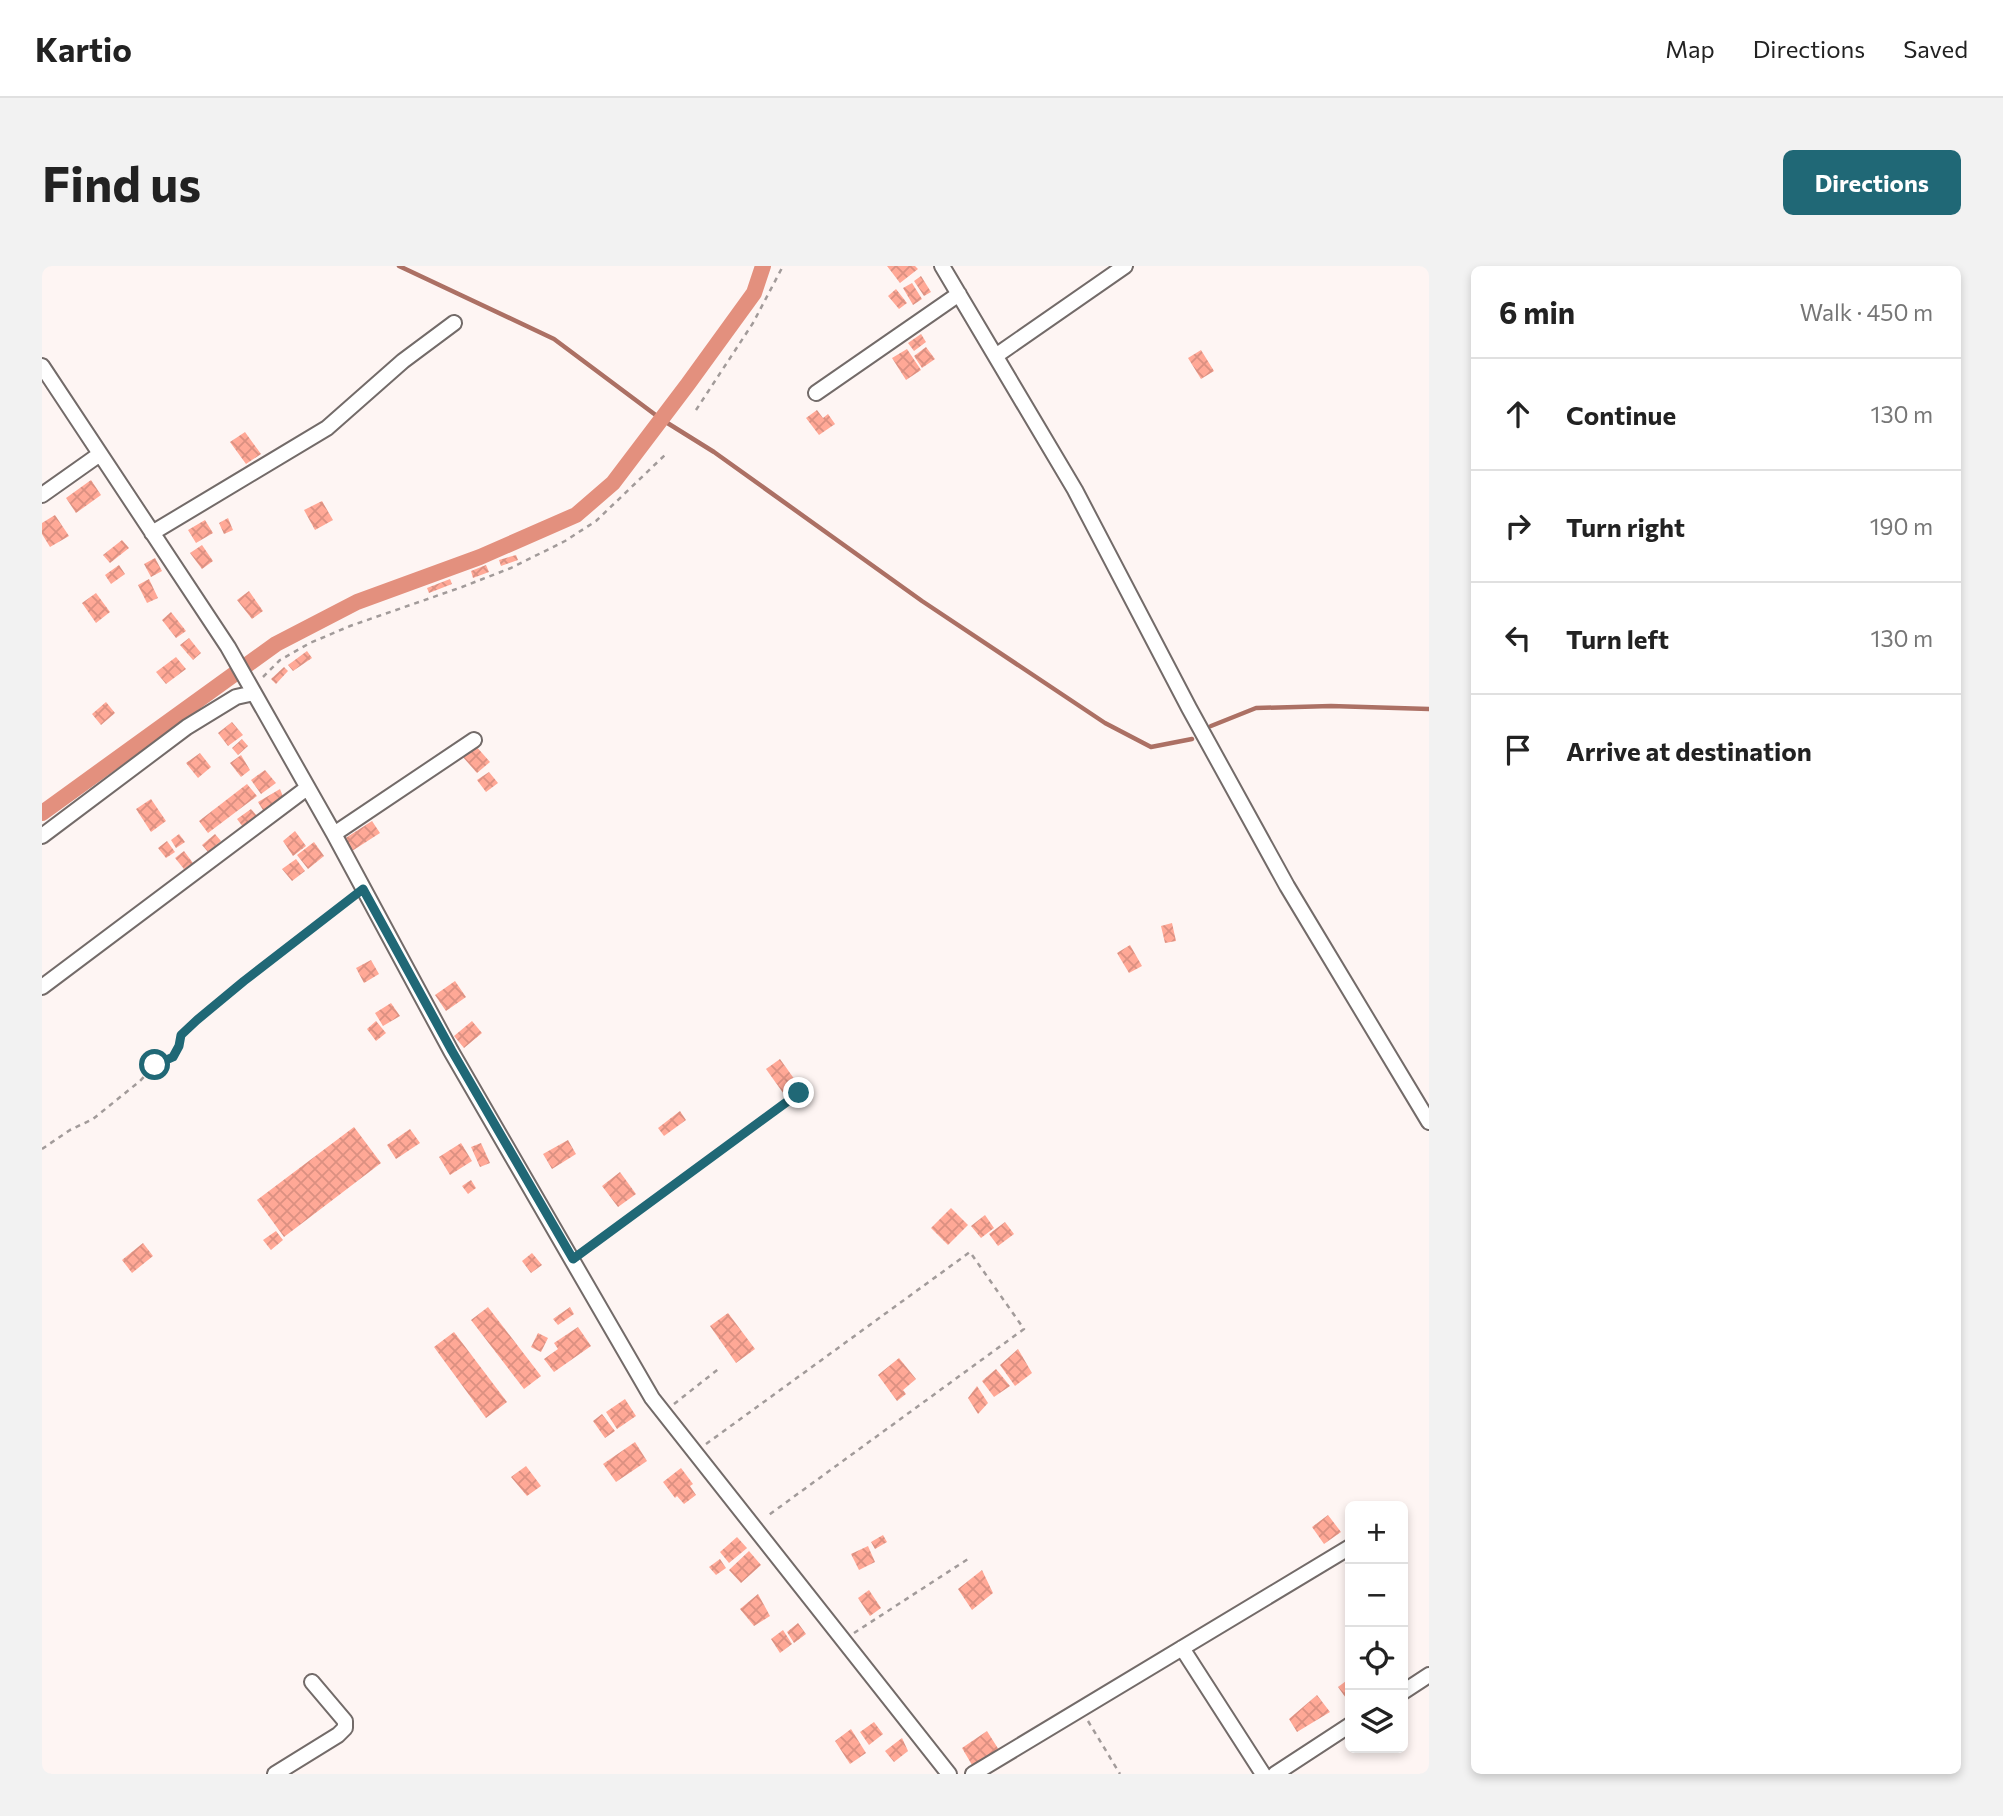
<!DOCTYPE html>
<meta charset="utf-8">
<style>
body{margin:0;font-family:Commissioner,sans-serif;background:#f2f2f2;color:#222}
.controls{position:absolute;right:21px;bottom:21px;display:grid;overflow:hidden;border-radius:10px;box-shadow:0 4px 10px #0003}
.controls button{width:63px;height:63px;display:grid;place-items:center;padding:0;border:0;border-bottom:2px solid #e0e0e0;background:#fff;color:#222;font:35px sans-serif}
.stop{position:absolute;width:21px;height:21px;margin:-16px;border:5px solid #206876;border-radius:50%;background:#fff}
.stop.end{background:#206876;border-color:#fff;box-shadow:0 2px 7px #0008}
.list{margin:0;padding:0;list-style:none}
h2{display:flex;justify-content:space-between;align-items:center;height:91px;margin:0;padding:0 28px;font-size:30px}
h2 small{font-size:23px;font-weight:400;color:#767676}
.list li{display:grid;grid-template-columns:46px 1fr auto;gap:21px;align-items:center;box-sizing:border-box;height:112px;padding:0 28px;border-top:2px solid #e0e0e0}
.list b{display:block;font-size:26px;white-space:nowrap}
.list em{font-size:23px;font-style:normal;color:#767676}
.icon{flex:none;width:38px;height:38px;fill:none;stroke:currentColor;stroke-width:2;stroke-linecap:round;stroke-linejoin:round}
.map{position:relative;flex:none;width:1387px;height:1508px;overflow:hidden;border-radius:10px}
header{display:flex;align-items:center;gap:42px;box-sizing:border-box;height:98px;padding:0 35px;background:#fff;border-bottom:2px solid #e0e0e0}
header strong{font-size:33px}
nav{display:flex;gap:38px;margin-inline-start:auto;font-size:24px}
.intro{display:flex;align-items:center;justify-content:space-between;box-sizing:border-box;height:168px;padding:0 42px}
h1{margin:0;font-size:49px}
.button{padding:18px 32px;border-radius:10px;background:#206876;color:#fff;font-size:24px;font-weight:700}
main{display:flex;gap:42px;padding:0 42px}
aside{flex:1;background:#fff;border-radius:10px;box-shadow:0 4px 10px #0003}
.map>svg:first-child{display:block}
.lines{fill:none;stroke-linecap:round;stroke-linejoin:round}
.stream{stroke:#ac7064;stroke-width:4.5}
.canal{stroke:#e3907e;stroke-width:16}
.building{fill:url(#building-cross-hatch)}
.minor-casing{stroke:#736b69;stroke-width:18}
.path{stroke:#a29b9a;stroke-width:2.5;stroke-dasharray:5 5;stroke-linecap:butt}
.minor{stroke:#fff;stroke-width:14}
.route{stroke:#206876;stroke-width:9}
</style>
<header>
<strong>Kartio</strong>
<nav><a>Map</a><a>Directions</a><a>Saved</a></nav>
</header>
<div class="intro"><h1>Find us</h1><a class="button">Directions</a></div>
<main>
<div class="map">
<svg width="1387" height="1508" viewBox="0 0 1387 1508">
<defs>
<pattern id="building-cross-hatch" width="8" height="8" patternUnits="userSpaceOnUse" patternTransform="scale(1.75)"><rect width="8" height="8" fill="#ffa896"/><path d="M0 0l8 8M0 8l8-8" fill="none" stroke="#db9081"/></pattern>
</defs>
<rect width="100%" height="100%" fill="#fef5f3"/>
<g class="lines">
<path class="stream" d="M357,0l155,73 107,80 53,33 208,149 183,122 46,24 41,-8
M1169,460l45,-18 75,-2 98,3"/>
<path class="canal" d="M0,547l234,-169 81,-42 123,-45 96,-42 37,-32 75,-99 66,-91 9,-27"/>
</g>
<path class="building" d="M845,0h28l3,3 -18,14z
M879,10l10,16 -7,4 -10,-15z
M870,17l10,16 -9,6 -10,-17z
M854,23l11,14 -8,6 -11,-13z
M879,68l5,8 -12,9 -6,-8z
M884,81l9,12 -13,9 -8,-12z
M865,83l14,21 -15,10 -14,-22z
M1159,84l13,21 -13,8 -13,-21z
M775,144l6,8 5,-4 7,10 -16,11 -13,-17z
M203,166l16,22 -15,10 -16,-22z
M49,214l10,15 -25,18 -10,-15z
M280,235l11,19 -18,10 -11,-20z
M13,249l14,21 -19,11 -8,-13v-11z
M186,252l5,12 -9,4 -5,-11z
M163,254l8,13 -17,10 -8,-13z
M80,274l7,8 -19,15 -7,-8z
M160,279l11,16 -11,8 -12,-16z
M474,289l2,5 -17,6 -2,-6z
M113,292l7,13 -11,6 -7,-13z
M77,299l6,9 -14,10 -6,-9z
M444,299l3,7 -16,6 -2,-7z
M107,313l9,19 -11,5 -9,-18z
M408,313l2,5 -23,9 -2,-5z
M207,325l14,20 -11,8 -15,-19z
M54,327l14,19 -14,11 -14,-20z
M129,346l15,19 -10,7 -14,-18z
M147,372l12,15 -8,7 -13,-15z
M265,385l5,7 -19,13 -5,-6z
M134,391l10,12 -20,15 -10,-12z
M242,401l4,4 -12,13 -5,-5z
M64,436l9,11 -14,12 -9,-11z
M190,456l11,13 -15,11 -10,-13z
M200,473l6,7 -10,9 -6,-7z
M433,479l15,17 -13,11 -15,-17z
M158,487l11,14 -13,11 -12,-15z
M199,489l9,15 -9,7 -11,-14z
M223,504l11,13 -15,11 -10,-14z
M447,506l9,11 -12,9 -9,-12z
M205,518l10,12 -49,37 -9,-12z
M238,523l4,10 -18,16 -8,-13z
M109,533l15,22 -15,11 -15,-23z
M209,543l6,7 -14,11 -6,-8z
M330,555l8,12 -28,18 -8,-12z
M253,565l11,15 -13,10 -10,-15z
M137,568l6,8 -9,6 -5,-8z
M173,568l6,7 -13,11 -6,-7z
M125,575l8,11 -9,6 -8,-10z
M272,576l10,14 -16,13 -11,-14z
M142,585l9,12 -9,6 -9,-11z
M254,593l9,12 -13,10 -10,-12z
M1130,657l4,18 -11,2 -4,-17z
M1088,679l12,21 -13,7 -12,-20z
M329,694l8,14 -15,9 -8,-15z
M413,715l11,16 -20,14 -11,-16z
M349,737l9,13 -17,10 -8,-13z
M334,755l10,12 -10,8 -9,-12z
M430,755l10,12 -18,15 -10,-12z
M738,793l20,28 -14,10 -20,-28z
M638,845l6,9 -22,16 -6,-8z
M312,861l27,36 -97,74 -27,-37z
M368,863l10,14 -24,16 -9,-14z
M526,874l8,14 -24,15 -9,-15z
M419,877l11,18 -22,14 -11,-18z
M439,877l9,20 -10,4 -9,-20z
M578,906l16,22 -18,13 -16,-21z
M429,914l5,8 -8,6 -6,-8z
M909,942l17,17 -20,20 -17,-17z
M943,949l9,13 -13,10 -10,-12z
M963,956l9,12 -16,12 -9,-12z
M234,965l7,9 -12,10 -8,-10z
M101,977l10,13 -21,17 -10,-13z
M490,987l10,12 -11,8 -9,-12z
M446,1041l53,69 -17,13 -53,-69z
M528,1041l4,7 -16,11 -5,-6z
M686,1047l27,36 -19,14 -26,-37z
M536,1061l13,19 -37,26 -10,-13 14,-10 -4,-6z
M412,1066l53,70 -21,16 -52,-71z
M496,1067l10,5 -7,14 -10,-5z
M976,1083l14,24 -17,13 -15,-21z
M857,1092l17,21 -13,11 3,4 -9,7 -19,-26z
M954,1103l14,17 -16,11 -12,-16z
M935,1120l11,17 -10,11 -10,-16z
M583,1133l11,17 -19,13 -11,-17z
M560,1148l13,17 -10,7 -12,-17z
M593,1176l12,19 -31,21 -13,-18z
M484,1200l15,20 -14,10 -16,-19z
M639,1202l12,16 -3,2 6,9 -12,9 -7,-8 -2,2 -12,-16z
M1286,1249l13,17 -17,12 -12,-17z
M841,1269l4,7 -12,7 -4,-7z
M695,1271l10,11 -18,15 -9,-11z
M826,1280l7,16 -16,8 -8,-16z
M707,1285l12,14 -20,18 -12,-13z
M678,1293l6,9 -10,7 -7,-8z
M940,1304l11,23 -21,17 -14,-21z
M827,1324l12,18 -11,8 -12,-18z
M716,1328l12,22 -16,10 -14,-17z
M756,1357l8,11 -12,9 -7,-11z
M741,1364l9,14 -12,9 -9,-14z
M1304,1415l4,6 -2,14 -10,-14z
M1275,1429l13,17 -33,20 -8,-13z
M832,1456l9,12 -14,11 -9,-13z
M809,1463l15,24 -16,11 -15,-23z
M945,1465l12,19 -27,15 -10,-17z
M860,1472l6,13 -14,11 -9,-11z"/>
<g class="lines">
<g class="minor-casing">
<path id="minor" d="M900,0l133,224 114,218 98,178 142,236
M955,89l128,-89
M0,100l186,281 106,187 117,217 201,347 297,376
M774,127l143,-99
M0,229l58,-41
M110,267l175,-105 76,-67 51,-38
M292,568l140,-94
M0,570l145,-109 49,-30 18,-4
M0,721l265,-199
M1140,1382l81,126
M1361,1426l26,-17
M233,1508l63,-39 7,-7v-7l-33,-39
M931,1508l377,-227
M1233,1508l75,-49"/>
</g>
<path class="path" d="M654,144l57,-87 30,-57
M221,411l17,-17 30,-17 40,-17 112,-39 49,-19 54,-27 31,-20 71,-68
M0,883l28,-19 23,-11 47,-38 15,-16 18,-8 6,-11 2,-11 16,-15 47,-39 109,-84
M542,985l215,-158
M632,1138l47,-37
M664,1178l264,-192 54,77 -258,188
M812,1367l114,-74
M1046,1455l32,53"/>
<use href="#minor" class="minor"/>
</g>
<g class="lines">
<path class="route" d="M113,799l18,-8 6,-11 2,-11 16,-15 47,-39 119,-92 89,162 121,208 226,-166"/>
</g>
</svg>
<div class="controls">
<button>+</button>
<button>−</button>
<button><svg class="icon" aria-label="locate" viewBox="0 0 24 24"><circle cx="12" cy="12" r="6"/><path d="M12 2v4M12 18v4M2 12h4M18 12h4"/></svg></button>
<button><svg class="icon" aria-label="layers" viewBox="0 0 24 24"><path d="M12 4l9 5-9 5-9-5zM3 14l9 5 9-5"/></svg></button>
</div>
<div class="stop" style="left:113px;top:799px"></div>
<div class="stop end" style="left:757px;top:827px"></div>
</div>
<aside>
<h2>6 min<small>Walk · 450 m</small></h2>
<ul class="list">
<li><svg class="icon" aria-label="ahead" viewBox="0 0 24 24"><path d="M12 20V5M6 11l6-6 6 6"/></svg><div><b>Continue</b></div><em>130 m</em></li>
<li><svg class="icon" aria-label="right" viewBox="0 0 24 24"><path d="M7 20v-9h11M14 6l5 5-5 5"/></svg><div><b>Turn right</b></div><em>190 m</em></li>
<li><svg class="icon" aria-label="left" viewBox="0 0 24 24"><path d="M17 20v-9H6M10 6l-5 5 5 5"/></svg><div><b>Turn left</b></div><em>130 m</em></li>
<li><svg class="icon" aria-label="arrive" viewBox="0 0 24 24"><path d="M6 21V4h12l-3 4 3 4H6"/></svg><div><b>Arrive at destination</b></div></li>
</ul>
</aside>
</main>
